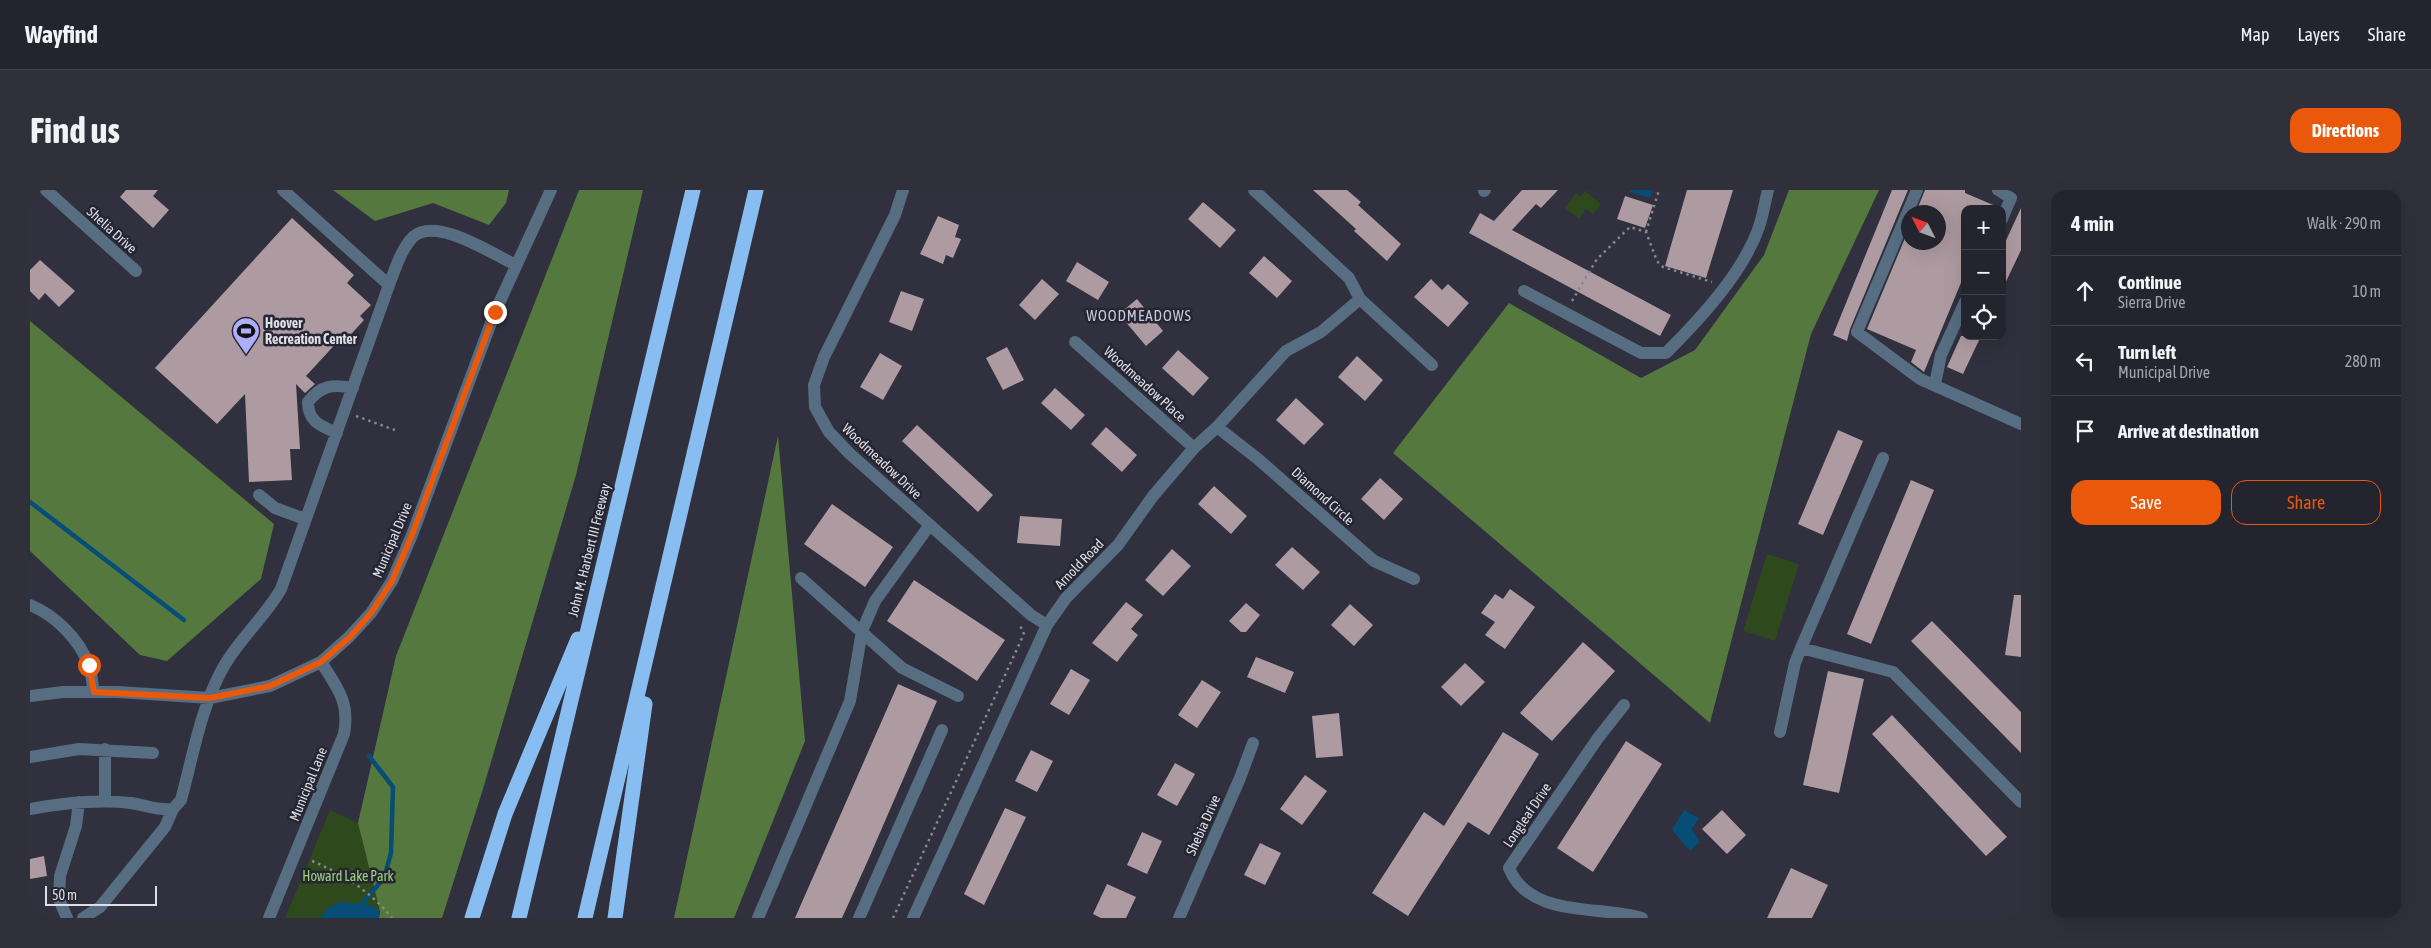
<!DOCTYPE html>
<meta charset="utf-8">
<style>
body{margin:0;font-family:"Asap Condensed",sans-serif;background:#30303a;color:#f1f3f6}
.controls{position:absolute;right:15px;top:15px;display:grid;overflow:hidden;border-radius:10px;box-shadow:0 5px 20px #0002}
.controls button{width:45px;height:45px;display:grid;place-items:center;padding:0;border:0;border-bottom:1px solid #41414a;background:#24242e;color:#f1f3f6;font:25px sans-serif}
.compass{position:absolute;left:1871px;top:15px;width:45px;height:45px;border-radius:50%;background:#24242e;box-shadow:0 5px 20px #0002;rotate:312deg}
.scale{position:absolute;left:15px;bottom:12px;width:112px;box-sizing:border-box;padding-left:5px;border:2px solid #dedee7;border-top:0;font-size:14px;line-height:18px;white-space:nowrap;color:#dedee7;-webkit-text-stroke:4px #262633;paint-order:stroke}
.stop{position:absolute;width:15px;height:15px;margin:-11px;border:4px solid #ea580c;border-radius:50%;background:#fff}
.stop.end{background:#ea580c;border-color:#fff;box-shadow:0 1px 5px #0008}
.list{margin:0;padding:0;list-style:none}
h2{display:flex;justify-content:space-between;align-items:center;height:65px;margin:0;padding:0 20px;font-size:21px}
h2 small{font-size:16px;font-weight:400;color:#a3a4aa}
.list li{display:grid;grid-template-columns:32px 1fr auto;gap:15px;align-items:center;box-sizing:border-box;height:70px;padding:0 20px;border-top:1px solid #41414a}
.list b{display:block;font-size:19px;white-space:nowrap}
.list p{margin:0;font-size:16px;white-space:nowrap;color:#a3a4aa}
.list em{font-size:16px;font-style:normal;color:#a3a4aa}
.actions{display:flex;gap:10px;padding:15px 20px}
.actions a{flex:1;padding:11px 0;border:1px solid #ea580c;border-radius:15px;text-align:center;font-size:18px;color:#ea580c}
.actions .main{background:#ea580c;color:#fff}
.icon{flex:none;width:28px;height:28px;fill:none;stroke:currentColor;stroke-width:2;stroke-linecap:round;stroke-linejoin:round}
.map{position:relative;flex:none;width:1991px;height:728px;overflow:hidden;border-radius:15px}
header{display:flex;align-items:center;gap:30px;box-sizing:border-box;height:70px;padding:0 25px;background:#24242e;border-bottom:1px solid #41414a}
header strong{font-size:24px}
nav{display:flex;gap:28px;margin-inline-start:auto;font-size:18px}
.intro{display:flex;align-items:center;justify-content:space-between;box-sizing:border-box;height:120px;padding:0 30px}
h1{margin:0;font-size:35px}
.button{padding:12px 22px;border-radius:15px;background:#ea580c;color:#fff;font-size:18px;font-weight:700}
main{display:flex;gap:30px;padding:0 30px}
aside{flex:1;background:#24242e;border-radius:15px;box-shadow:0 5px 20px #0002}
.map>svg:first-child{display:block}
.green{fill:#2e491c}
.forest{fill:#55783e}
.water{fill:#064d77}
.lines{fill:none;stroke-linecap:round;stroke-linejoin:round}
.stream{stroke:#064d77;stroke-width:4.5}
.building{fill:#ae9ba2}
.path{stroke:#868692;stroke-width:2.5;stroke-dasharray:2.5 4;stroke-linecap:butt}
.minor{stroke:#576d82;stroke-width:12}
.highway{stroke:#87bdf1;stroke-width:15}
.route{stroke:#ea580c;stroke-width:6}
.labels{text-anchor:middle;stroke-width:5;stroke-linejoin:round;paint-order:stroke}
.street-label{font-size:14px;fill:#dedee7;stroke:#262633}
.poi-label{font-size:14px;font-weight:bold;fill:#dedee7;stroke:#262633;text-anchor:start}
.park-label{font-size:14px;fill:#9dd07c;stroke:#262633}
.neighbourhood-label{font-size:15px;letter-spacing:1px;fill:#c9c9da;stroke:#262633}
</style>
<header>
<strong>Wayfind</strong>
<nav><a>Map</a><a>Layers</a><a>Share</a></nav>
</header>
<div class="intro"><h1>Find us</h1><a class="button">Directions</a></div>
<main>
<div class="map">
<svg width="1991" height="728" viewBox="0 0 1991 728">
<rect width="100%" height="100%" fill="#30303e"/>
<path class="green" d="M1555,1l16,13 -8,10 -7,-5 -7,9 -14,-10 11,-15 4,4z
M1737,364l32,10 -24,77 -32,-10z
M300,620l28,13 82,95h-155z"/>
<path class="forest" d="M303,0h176l-3,13 -17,22 -56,-22 -58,18z
M549,0h64l-67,285 -93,314 -41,129h-63l1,-7 -22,-88 38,-167z
M1759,0h90l-68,144 -101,389 -317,-270 116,-150 132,75 54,-28 69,-95z
M0,131l244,203 -13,55 -94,82 -27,-6 -110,-104z
M748,246l27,305 -71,177h-60z"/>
<path class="water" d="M1601,0h21l-2,8 -20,-6z
M1654,620l15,8 -7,11 8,13 -10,9 -18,-21z
M311,712l30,3 9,7 -1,6h-59l8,-10z"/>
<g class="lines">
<path class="stream" d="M0,312l154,118
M331,715l23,-27 7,-25 2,-66 -24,-31"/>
</g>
<path class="building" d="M96,0h32l-5,6 16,14 -16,18 -33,-31z
M1283,0h34l14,12 -3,3 43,39 -14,17 -33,-30 2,-2z
M1492,0h36l-17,18 -5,-4 -24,26 159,85 -11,21 -191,-103 11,-20 14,8z
M1657,0h46l-27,88 -41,-12z
M1862,0h16l-58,139 -3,12 -14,-6z
M1895,0h40v3l33,14 -33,2v64l-41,99 -13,-10 5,-12 -49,-21 41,-98v11h30v-30h-22z
M1595,6l28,9 -8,23 -28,-9z
M1173,12l33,28 -16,18 -32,-29z
M1991,18v42l-19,40v-41z
M908,26l21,9 -4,12 6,2 -8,19 -7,-3 -3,9 -23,-10z
M262,28l62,57 -7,8 24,22 -11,11 4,4 -20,22 -4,-3 -34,37 9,8 -10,9 -9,-9 4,65h-10l2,31 -43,2 -4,-88 -28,30 -62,-56z
M1234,66l28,25 -15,17 -28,-25z
M10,70l35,31 -16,16 -14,-14 -6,7 -9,-9v-21z
M1047,72l32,20 -11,18 -32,-19z
M1012,89l17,15 -24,26 -16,-15z
M1401,89l11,11 6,-6 21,19 -21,24 -34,-30z
M871,101l23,8 -12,32 -23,-9z
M1107,109l26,32 -17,15 -27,-32z
M1931,146h20l-18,38 -16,-7z
M977,157l17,33 -21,10 -17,-32z
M1148,160l31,28 -16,18 -31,-28z
M850,163l22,13 -19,34 -23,-13z
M1327,166l26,24 -18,21 -27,-24z
M1025,198l30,27 -14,15 -30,-27z
M1266,208l28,26 -20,21 -28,-25z
M887,235l76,70 -15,17 -76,-71z
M1076,237l31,28 -15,17 -31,-28z
M1808,240l25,11 -40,94 -25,-11z
M1350,288l23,21 -19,21 -23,-21z
M1881,290l23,10 -63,154 -24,-10z
M1184,296l33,30 -16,18 -33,-30z
M802,314l61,43 -28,40 -61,-43z
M990,326l42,3 -2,27 -43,-3z
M1262,357l28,25 -17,18 -28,-25z
M1142,359l19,17 -28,30 -18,-16z
M884,390l91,60 -28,41 -90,-60z
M1480,399l25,18 -30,42 -20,-14 10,-13 -14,-9 14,-19 8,5z
M1984,405h7v62l-16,-2z
M1096,412l17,13 -12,14 7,6 -21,27 -25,-19z
M1216,413l14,12 -14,17h-5l-12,-11z
M1320,414l23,21 -19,21 -23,-21z
M1902,431l89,91v41l-110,-112z
M1553,452l32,29 -63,70 -32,-28z
M1226,467l38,15 -9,21 -38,-16z
M1435,473l20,19 -24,24 -20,-19z
M1041,479l19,11 -21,35 -19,-11z
M1798,481l36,8 -25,114 -36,-8z
M1172,490l19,12 -24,36 -19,-13z
M868,494l39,17 -68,157 -27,60h-47z
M1309,523l4,43 -27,2 -4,-42z
M1862,525l115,122 -21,19 -114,-122z
M1473,542l36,22 -50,81 -21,-13 -60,94 -36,-23 52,-81 20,14z
M1596,551l36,23 -69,108 -36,-24z
M1001,560l22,11 -16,31 -22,-11z
M1145,573l20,11 -18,32 -20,-11z
M1275,585l22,16 -25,34 -22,-16z
M975,618l21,9 -42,88 -20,-11z
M1692,620l24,25 -19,19 -25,-25z
M1112,642l20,9 -15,33 -20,-9z
M1230,653l21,10 -16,32 -21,-10z
M14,666l3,20 -17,3v-20z
M1761,678l37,17 -16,33h-45z
M1077,694l29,13 -10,21h-25l-8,-4z"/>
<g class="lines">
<path class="path" d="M1616,42l13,-42
M1542,111l25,-42 33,-32 16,5 11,29 6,6 49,15
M326,226l39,14
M282,671c31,13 58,30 80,57
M863,728l130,-282 1,-4 -5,-7"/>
<path class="minor" d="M16,0l90,81
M253,0l106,95
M873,0l-8,25 -71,142 -10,28 1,22 14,25 20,21 182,162 16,10
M1224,0l95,88 11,21 72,66
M1887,0l-60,142 63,47 101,45
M1968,0l13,8 -9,21
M1454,1l1,-1
M1494,101l117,62h25c34,-34 77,-80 93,-126 4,-12 6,-25 9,-37
M1045,152l119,106
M1905,194l6,-29 24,-53
M1187,237l41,32 116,102 40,18
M307,243c-16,-7 -29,-11 -29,-31 13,-17 25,-18 45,-14
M1853,268l-82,190 92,24 128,130
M229,305l16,13 30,11
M771,388l101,90 56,28
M0,415c25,10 49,34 59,60 3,9 3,19 5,27
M0,506l33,-4h55l92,6 60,-12 51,-24 28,-25 22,-24 21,-32 20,-46 83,-223 56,-122
M1594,515l-26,33 -89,130c20,50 89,37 133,50
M1750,542l15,-69 6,-15
M0,567l49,-8 74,4
M75,611v-52
M0,619c34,-6 67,-10 101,-6 14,2 27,8 42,6l8,-9c12,-44 20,-94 43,-134 16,-28 41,-49 57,-77l108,-304c6,-15 12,-36 24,-48 23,-21 79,17 103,28
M37,728l-8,-19 1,-23 16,-50 3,-24
M53,728l17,-11 65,-80 8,-18
M239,728l75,-184c6,-32 -7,-47 -23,-72
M728,728l92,-217 12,-70 13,-30 54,-75
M829,728l83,-188
M883,728l134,-293 19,-27 52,-53 35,-49 41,-48 23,-21 69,-76 35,-19 39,-33
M1149,728l61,-140 13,-35"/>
<path class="highway" d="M442,728l33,-104 73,-175
M489,728l174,-728
M555,728l171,-728
M585,728l30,-214"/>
</g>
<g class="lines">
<path class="route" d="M59,475l5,27 116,6 60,-12 51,-24 29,-25 21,-24 21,-32 20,-46 83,-223"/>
</g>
<defs>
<g id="stadium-pin" transform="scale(1.4375)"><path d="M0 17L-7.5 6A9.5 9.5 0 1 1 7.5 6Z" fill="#afaefa" stroke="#262633"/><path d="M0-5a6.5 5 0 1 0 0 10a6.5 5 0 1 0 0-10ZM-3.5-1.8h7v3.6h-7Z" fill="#111"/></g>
</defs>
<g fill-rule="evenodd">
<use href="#stadium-pin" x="216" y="141"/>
</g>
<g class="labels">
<g class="street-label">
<text transform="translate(82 40) rotate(42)" y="5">Shelia Drive</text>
<text transform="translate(1115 194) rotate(42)" y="5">Woodmeadow Place</text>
<text transform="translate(852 271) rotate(43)" y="5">Woodmeadow Drive</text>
<text transform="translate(1293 306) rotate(42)" y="5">Diamond Circle</text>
<text transform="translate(362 350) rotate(-67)" y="5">Municipal Drive</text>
<text transform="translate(559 360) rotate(-76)" y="5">John M. Harbert III Freeway</text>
<text transform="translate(1049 374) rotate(-46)" y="5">Arnold Road</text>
<text transform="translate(278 594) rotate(-68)" y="5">Municipal Lane</text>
<text transform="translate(1497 625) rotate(-56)" y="5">Longleaf Drive</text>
<text transform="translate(1173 635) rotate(-66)" y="5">Shebia Drive</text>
</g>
<g class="poi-label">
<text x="235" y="138">Hoover<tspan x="235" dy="16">Recreation Center</tspan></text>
</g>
<g class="park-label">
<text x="318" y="691">Howard Lake Park</text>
</g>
<g class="neighbourhood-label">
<text x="1109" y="131">WOODMEADOWS</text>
</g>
</g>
</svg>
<div class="controls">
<button>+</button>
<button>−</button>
<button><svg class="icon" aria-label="locate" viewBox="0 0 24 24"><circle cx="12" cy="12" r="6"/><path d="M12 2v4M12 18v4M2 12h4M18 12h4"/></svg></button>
</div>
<svg class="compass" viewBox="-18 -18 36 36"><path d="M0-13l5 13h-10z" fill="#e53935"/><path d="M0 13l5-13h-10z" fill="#a3a4aa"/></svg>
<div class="scale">50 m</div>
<div class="stop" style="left:59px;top:475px"></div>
<div class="stop end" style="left:465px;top:122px"></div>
</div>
<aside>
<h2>4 min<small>Walk · 290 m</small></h2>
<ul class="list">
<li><svg class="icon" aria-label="ahead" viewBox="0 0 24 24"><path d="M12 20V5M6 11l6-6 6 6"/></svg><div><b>Continue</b><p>Sierra Drive</p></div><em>10 m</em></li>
<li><svg class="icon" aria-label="left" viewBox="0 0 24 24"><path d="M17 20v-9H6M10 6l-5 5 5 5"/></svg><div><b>Turn left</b><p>Municipal Drive</p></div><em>280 m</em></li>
<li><svg class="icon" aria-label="arrive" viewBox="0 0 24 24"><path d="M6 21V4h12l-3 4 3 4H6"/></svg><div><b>Arrive at destination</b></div></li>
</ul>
<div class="actions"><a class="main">Save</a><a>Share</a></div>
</aside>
</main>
